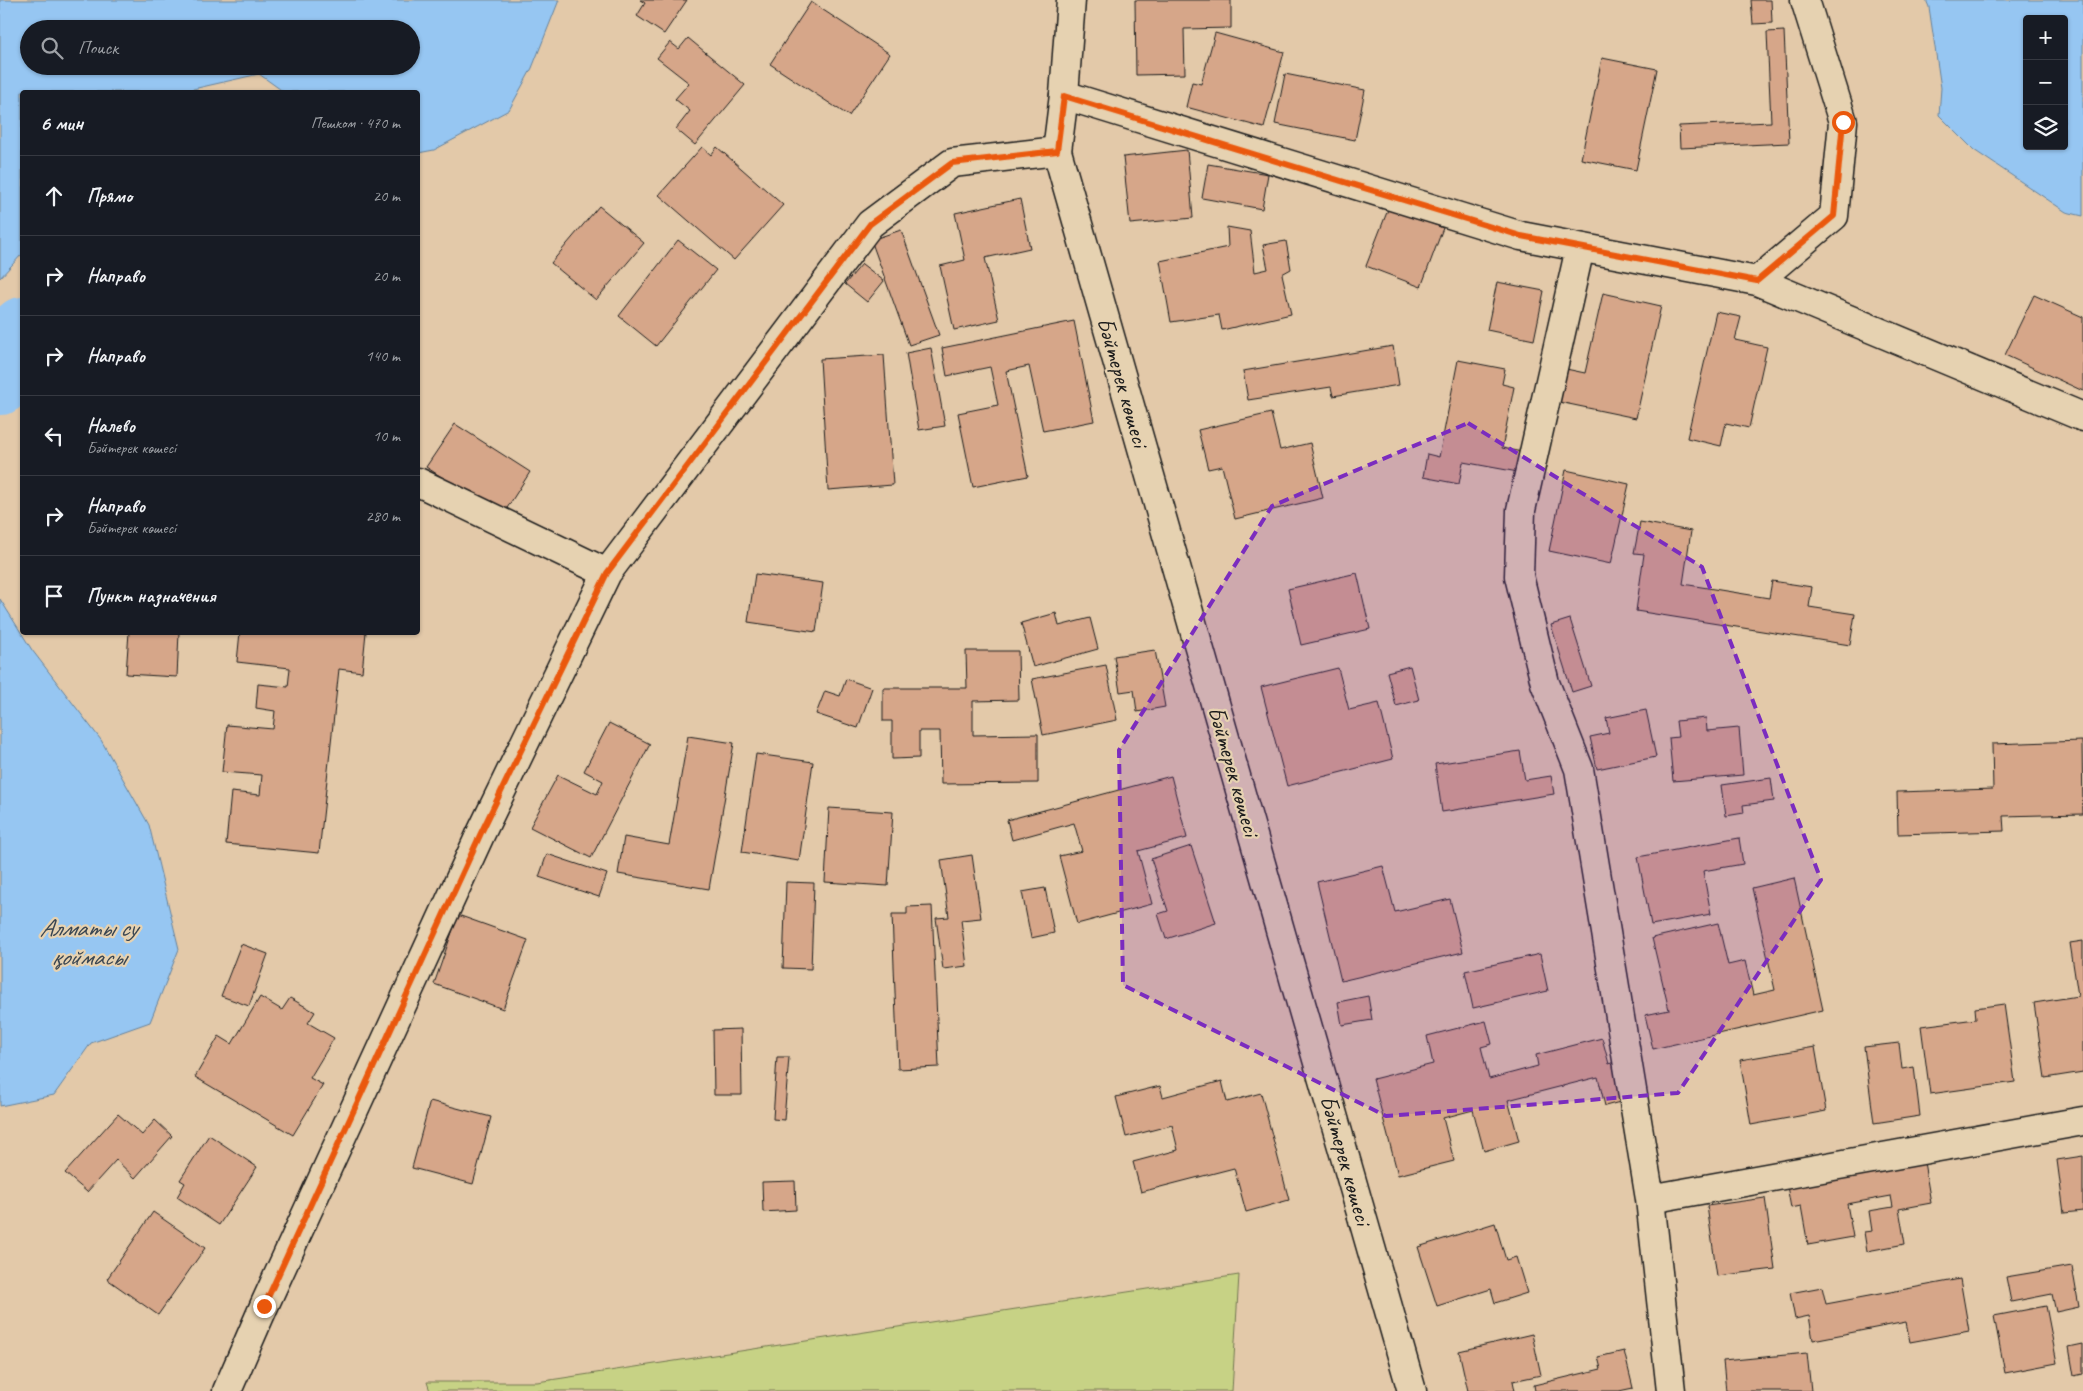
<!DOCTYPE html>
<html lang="ru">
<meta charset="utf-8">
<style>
body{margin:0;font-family:Caveat,sans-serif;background:#20242c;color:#f1f3f6}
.controls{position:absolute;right:15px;top:15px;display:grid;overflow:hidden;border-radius:5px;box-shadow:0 1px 4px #0004}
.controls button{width:45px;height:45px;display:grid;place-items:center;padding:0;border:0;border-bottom:1px solid #363941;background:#171b24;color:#f1f3f6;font:25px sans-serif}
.stop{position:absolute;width:15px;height:15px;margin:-11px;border:4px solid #ea580c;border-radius:50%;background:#fff}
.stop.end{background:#ea580c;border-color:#fff;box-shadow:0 1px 5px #0008}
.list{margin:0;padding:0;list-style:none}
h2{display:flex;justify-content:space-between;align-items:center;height:65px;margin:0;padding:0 20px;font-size:21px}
h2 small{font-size:16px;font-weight:400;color:#9ea1a6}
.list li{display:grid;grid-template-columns:32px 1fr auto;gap:15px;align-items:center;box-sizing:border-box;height:80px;padding:0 20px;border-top:1px solid #363941}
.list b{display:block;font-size:19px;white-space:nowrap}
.list p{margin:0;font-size:16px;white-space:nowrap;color:#9ea1a6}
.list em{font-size:16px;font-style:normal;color:#9ea1a6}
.icon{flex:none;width:28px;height:28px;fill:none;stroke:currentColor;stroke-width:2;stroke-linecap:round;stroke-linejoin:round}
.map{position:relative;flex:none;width:2083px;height:1391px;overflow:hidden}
.search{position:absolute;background:#171b24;box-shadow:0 1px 4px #0004;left:20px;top:20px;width:400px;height:55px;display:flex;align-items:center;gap:12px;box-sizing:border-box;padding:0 18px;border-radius:28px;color:#9ea1a6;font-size:19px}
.panel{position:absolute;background:#171b24;box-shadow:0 1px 4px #0004;left:20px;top:90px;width:400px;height:545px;border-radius:5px}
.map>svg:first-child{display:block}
.green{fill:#c7d285;stroke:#727750}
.water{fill:#96c6f2;stroke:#65829c;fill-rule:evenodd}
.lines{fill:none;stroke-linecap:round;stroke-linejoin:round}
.river{stroke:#96c6f2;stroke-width:62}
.building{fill:#d6a689;stroke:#1c1c1c}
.minor-casing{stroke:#1c1c1c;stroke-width:31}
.tertiary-casing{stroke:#1c1c1c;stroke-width:31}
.minor{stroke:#e6d2b1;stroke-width:28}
.tertiary{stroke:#e6d2b1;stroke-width:28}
.route{stroke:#ea580c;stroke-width:6}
.marked{fill:#7b2cbf;fill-opacity:0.2;stroke:#7b2cbf;stroke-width:4;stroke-dasharray:10 6;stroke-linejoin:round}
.labels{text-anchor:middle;stroke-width:4.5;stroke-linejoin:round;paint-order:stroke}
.street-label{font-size:24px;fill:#1c1c1c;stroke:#e6d2b1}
.water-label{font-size:25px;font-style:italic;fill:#3a4652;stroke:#e6d2b1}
</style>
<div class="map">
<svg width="2083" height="1391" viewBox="0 0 2083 1391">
<rect width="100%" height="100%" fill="#e3c9a9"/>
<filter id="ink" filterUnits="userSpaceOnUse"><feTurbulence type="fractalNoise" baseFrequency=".02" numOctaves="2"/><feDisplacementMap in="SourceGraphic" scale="10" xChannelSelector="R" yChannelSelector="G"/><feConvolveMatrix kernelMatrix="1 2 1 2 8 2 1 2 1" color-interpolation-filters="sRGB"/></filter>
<g filter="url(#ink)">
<path class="green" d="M1239,1275l-7,116h-802l-3,-9h110z"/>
<path class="water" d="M0,0h559l-27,68 -23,42 -75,40 -16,3v-61h-134l-25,-18 -66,15 -5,3h-166v162l-22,24zM29,29h382v37h-382z
M1926,0h157v216l-17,-4 -92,-62 -35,-35 2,-27 -12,-81zM2027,19h37v127h-37z
M0,599l32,51 69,90 48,85 30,124 -29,73 -59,21 -37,52 -54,11z"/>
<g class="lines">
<path class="river" d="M0,384l22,-56"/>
</g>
<path class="building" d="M640,0h47l-23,34 -27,-18 8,-13z
M1135,0h96v28l-47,1 1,45 -49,1z
M1751,0h20l1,23 -19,1z
M811,2l79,52 -41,62 -79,-52z
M1784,31l5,112 -109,5 -1,-22 92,-4 -4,-90z
M1215,33l69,19 -20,76 -78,-21 6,-25 9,2z
M688,38l57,47 -50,60 -19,-16 14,-18 -15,-12 14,-16 -32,-25 13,-16 9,7z
M1602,58l55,11 -21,101 -55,-11z
M1285,74l80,16 -10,50 -80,-16z
M702,147l9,8 6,-8 66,58 -49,55 -75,-65z
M1187,150l6,68 -63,6 -7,-67z
M1208,164l60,10 -6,35 -60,-11z
M1020,199l10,49 -45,10 14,62 -45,10 -14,-64 25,-6 -10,-47z
M599,206l45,37 -48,57 -45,-37z
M1389,207l54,21 -22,59 -55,-21z
M1227,227l23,4 5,41 13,-3 -5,-24 23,-4 5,28 -9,5 9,40 -69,16 -3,-15 -48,7 -11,-61 68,-14z
M901,230l38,105 -30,10 -38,-105z
M678,240l38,30 -60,76 -37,-30z
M862,264l22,17 -17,21 -22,-18z
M1497,282l47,9 -10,49 -47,-10z
M1603,293l58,13 -25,112 -77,-16 7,-33 19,4z
M2034,295l49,22v74l-78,-36z
M1716,312l25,5 -6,23 32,7 -18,81 -23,-5 -5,23 -34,-8z
M1074,321l20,100 -51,10 -14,-65 -23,5 22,105 -55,11 -15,-74 40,-8 -8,-38 -43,9 -5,-28z
M1393,346l6,39 -66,11 -2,-9 -83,13 -5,-29z
M931,348l14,78 -26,4 -13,-77z
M884,355l9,130 -65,5 -8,-131z
M1458,360l47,9 -3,15 12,3 -12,61 20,4 -4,20 -55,-10 -4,22 -36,-7 4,-23 12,3z
M1271,413l9,37 30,-7 13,55 -88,21 -13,-53 -14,3 -10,-39z
M455,424l75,48 -28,44 -76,-49z
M1566,470l63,14 -18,80 -62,-13z
M1640,522l51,9 -8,53 86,14 3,-17 40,6 -3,20 46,7 -5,31 -214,-34 8,-57 -10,-1z
M1357,573l13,56 -69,16 -13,-56z
M755,574l68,9 -7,49 -68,-10z
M1056,613l3,13 31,-8 8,31 -65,18 -12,-44z
M1570,619l21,67 -19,6 -21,-67z
M129,632h50l-2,45 -51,-3z
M240,632h126l-4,40 -23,-3 -20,184 -93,-9 5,-52 29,3 2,-20 -40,-3 5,-47 46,4 2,-18 -19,-3 2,-24 30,3 2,-19 -53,-6z
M1155,650l10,57 -28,5 -3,-22 -14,2 -6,-36z
M966,651h52l1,49 -46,1v34l65,-1v49l-97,1 -1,-53h-21v27l-27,1v-38h-9v-33h84z
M1106,665l11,55 -74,15 -11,-56z
M1410,666l9,34 -23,6 -9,-34z
M1338,668l11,42 30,-7 14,56 -106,27 -26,-99z
M846,679l26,9 -14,40 -42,-14 9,-23 15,5z
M1646,710l10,47 -59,12 -7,-32 19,-4 -3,-15z
M1706,718l1,13 32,-3 4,47 -70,6 -4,-43 9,-1 -2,-16z
M609,723l41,21 -59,114 -61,-31 28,-52 39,19 6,-13 -19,-10z
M688,736l46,7 -25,146 -91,-15 6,-37 45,8z
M2082,741l1,73 -80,2 1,15 -106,3 -1,-42 96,-3 -1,-45z
M1520,751l5,29 26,-4 3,18 -112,18 -7,-48z
M756,754l57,8 -14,99 -57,-9z
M1171,776l16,62 -49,13 14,53 -75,20 -18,-68 23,-5 -8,-28 -62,17 -5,-20z
M1771,778l3,23 -31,4 1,8 -18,3 -4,-31z
M829,808l64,4 -5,74 -63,-4z
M1739,838l4,26 -40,7 8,43 -60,11 -13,-68z
M1191,846l25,77 -50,16 -8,-25 10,-3 -17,-52z
M547,854l60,20 -8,23 -60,-20z
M972,855l9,63 -20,2 6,46 -24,3 -7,-51 13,-1 -8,-57z
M1383,866l12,46 55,-13 13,53 -122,29 -24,-99z
M1794,878l29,132 -170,39 -8,-34 24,-5 -17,-72 66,-15 10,42 17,-4 8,34 22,-5 -23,-102z
M786,882l28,1 -3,86 -28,-1z
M1045,888l9,45 -23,5 -9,-46z
M932,906l7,161 -41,2 -6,-155h15v-7z
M458,915l70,25 -25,69 -69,-25z
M2083,941v131l-38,6 -11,-75 44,-7 -8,-53z
M241,944l27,10 -19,52 -28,-10z
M1540,954l8,37 -75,17 -8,-37z
M1368,996l4,24 -30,5 -4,-23z
M260,997l22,13 8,-12 25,14 -7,11 26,15 -24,40 13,7 -30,50 -98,-58 24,-41 13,8z
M2004,1004l11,78 -85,12 -9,-68 55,-7 -1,-11z
M1486,1021l6,23 -11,3 8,32 49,-13 -2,-11 66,-17 7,26 5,-2 10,39 -19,5 -7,-29 -90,23 11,41 -35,10 -11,-41 -30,8 11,43 -56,14 -25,-96 60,-15 -6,-28z
M741,1029l1,66h-28l-1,-65z
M1899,1043l3,26 12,-2 6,49 -46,7 -10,-76z
M1815,1047l11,64 -75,14 -11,-65z
M777,1057h12l-5,63 -11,-1z
M1222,1081l5,21 34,-9 28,107 -43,12 -12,-44 -93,24 -8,-30 45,-12 -6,-25 -46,12 -10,-40 44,-11 3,11z
M430,1101l61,16 -18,67 -61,-16z
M118,1114l24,21 13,-15 17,16 -37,42 -19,-18 -29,32 -22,-19z
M209,1135l48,32 -38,58 -42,-28 8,-14 -5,-3z
M2083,1156v55l-19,2 -7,-53z
M1924,1162l7,41 -32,6 6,35 -38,7 -3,-19 8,-1 -3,-20 24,-4 -2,-11 -44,8 6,33 -45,8 -7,-39 -10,2 -4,-22z
M795,1181l1,29 -33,2 -1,-30z
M1765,1198l10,71 -58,7 -10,-70z
M153,1212l52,36 -47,67 -51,-36z
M1495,1223l11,37 10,-3 11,36 -32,10 -4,-14 -54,17 -19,-59z
M2072,1266l7,41 -23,5 -4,-18 -41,8 -5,-25z
M1960,1279l9,52 -59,11 -4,-20 -93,18 -4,-24 -14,3 -5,-26 32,-6 4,17z
M2046,1306l11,57 -52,10 -11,-57z
M1532,1334l9,41 -28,6 2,10h-47l-9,-40z
M2083,1344v30l-9,2 -5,-29z
M1624,1351l9,37 -14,3h-84l-1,-6 67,-16 -3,-12z
M1807,1353l4,38h-85l-3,-30z"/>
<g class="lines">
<g class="minor-casing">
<path id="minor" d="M1064,95l457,141 236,45 326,136
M1580,248l-59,262 -2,66 26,107 34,86 71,430 21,192
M1757,281l77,-65 9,-94 -38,-122
M418,482l189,91
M1650,1199l433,-78
M227,1391l37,-85 217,-473 126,-260 263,-349 82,-61 105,-12"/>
</g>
<g class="tertiary-casing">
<path id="tertiary" d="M1071,0l-7,95 -7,56 355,1240"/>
</g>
<use href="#minor" class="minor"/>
<use href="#tertiary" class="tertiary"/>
</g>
</g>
<g class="lines" filter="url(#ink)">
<path class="route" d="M264,1306l217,-473 126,-260 263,-349 82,-61 105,-12 7,-55 457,140 236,45 77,-65 9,-94"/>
</g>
<path class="marked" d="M1468,423l234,144 119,313 -143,213 -292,23 -263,-131 -4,-235 153,-244z"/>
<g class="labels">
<g class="street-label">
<text transform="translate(1123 382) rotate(74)" y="8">Бәйтерек көшесі</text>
<text transform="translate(1234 771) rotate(74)" y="8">Бәйтерек көшесі</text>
<text transform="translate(1346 1160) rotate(74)" y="8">Бәйтерек көшесі</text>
</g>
<g class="water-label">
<text x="88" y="936">Алматы су<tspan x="88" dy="29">қоймасы</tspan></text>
</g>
</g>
</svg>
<div class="controls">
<button>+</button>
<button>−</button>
<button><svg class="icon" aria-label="layers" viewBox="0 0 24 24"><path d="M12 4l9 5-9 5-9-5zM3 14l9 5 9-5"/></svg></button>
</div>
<div class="stop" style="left:1843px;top:122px"></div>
<div class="stop end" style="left:264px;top:1306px"></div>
<div class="search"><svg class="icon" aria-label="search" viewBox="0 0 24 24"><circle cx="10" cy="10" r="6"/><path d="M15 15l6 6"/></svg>Поиск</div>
<section class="panel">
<h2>6 мин<small>Пешком · 470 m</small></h2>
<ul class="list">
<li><svg class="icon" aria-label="ahead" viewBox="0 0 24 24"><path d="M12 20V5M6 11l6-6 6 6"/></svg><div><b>Прямо</b></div><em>20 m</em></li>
<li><svg class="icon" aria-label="right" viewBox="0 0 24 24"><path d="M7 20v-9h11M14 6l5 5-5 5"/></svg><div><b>Направо</b></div><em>20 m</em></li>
<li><svg class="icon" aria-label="right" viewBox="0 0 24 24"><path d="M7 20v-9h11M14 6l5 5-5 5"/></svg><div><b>Направо</b></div><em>140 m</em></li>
<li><svg class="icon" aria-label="left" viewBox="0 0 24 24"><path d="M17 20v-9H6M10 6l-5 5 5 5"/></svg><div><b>Налево</b><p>Бәйтерек көшесі</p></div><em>10 m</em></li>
<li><svg class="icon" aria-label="right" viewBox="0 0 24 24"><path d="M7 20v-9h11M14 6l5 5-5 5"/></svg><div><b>Направо</b><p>Бәйтерек көшесі</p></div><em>280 m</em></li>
<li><svg class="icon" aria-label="arrive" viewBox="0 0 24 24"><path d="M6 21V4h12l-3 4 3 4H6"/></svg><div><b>Пункт назначения</b></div></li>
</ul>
</section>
</div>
